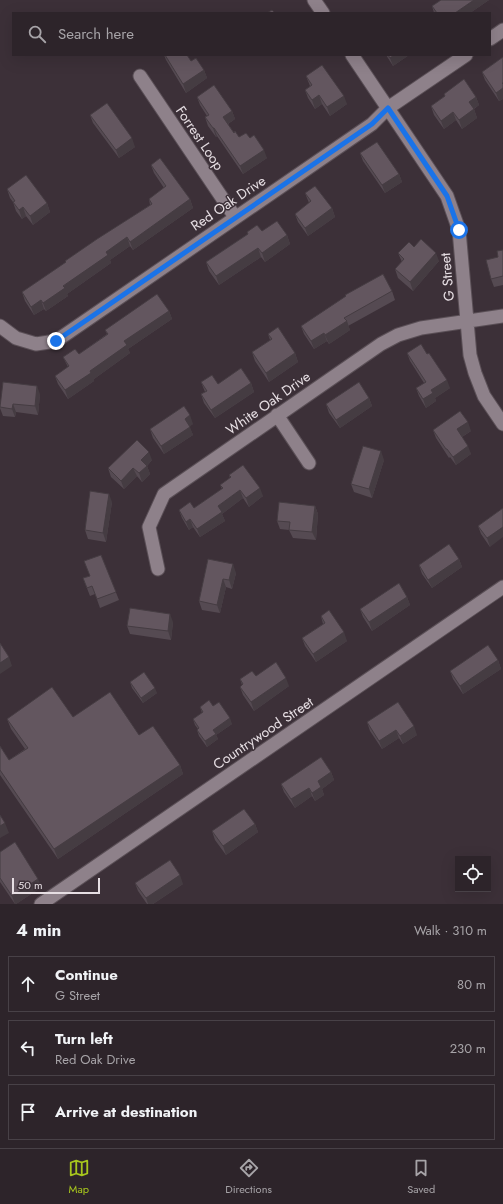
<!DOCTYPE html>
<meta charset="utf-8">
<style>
body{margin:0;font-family:Jost,sans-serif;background:#352c32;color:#f1f3f6}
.controls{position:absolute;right:12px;bottom:12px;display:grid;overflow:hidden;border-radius:0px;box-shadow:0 4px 16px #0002}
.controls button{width:36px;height:36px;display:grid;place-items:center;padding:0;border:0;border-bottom:1px solid #484147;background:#2d242a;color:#f1f3f6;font:20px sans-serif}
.scale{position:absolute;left:12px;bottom:10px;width:88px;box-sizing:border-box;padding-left:4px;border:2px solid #e6dee3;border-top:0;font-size:11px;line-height:14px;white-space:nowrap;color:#e6dee3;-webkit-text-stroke:3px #3c3038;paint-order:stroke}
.stop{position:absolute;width:12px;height:12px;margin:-9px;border:3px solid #1a73e8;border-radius:50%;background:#fff}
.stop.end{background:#1a73e8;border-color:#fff;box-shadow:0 1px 4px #0008}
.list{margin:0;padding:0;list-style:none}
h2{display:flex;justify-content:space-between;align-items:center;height:52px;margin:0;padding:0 16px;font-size:17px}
h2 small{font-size:13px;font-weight:400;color:#a7a4a8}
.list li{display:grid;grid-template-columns:26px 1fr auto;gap:12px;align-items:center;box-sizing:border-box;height:56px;margin:0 8px 8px;padding:0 8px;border:1px solid #484147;border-radius:0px}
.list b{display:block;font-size:15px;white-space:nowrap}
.list p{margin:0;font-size:13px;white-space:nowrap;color:#a7a4a8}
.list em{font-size:13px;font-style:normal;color:#a7a4a8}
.icon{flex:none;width:22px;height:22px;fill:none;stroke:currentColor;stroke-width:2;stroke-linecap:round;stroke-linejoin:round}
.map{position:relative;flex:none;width:503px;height:904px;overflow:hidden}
.search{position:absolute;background:#2d242a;box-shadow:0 4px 16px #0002;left:12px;right:12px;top:12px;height:44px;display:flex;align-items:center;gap:10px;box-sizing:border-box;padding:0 14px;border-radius:0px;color:#a7a4a8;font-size:15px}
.sheet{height:244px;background:#2d242a}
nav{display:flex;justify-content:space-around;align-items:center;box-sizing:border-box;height:56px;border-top:1px solid #484147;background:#2d242a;font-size:11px;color:#a7a4a8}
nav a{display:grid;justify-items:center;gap:2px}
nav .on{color:#a8c71d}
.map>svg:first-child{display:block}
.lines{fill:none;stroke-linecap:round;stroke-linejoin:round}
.minor-casing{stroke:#5a4f56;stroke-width:15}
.minor{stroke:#8e818a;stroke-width:13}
.wall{fill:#554a52}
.shaded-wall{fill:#453c42}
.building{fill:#63565f;stroke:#453c42}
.route{stroke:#1a73e8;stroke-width:5}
.labels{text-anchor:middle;stroke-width:3;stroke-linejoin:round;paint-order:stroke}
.street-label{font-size:14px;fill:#e6dee3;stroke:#3c3038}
</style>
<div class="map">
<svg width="503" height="904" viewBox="0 0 503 904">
<rect width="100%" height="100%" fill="#3c3038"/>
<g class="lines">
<g class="minor-casing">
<path id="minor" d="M314,0l9,13
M490,39l13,-9
M352,55l95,141 12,34 11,125 5,18 9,23 19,28
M140,76l95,141
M0,326l16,12 20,6 20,-3 316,-217 16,-16 78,-53
M277,415l32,48
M158,569l-9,-42 15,-33 217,-150 17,-9 23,-7 82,-12
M41,904l462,-317"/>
</g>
<use href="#minor" class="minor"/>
</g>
<path class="wall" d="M441,0h48l-19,13h-36l-2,-7z
M164,55h23l4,6 13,9 3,8 -21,15 -20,-33z
M386,55h23l-16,11z
M503,57v42l-4,2 -14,-21 -3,-8z
M306,76l41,28 -17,12 -8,-12 -7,5 -7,-11 -3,-8 5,-4z
M444,94l32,3 3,8 -5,4 3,9 -15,11 -6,-9 -12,9 -10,-14 -3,-9 14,-10z
M197,97l35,14 3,8 -7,5 6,9 5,4 11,1 17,20 -24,16 -26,-38 -1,1 -8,-11 -3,-9 2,-1 -7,-11z
M90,115l45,32 -16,11 -26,-35z
M360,153l39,21 3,8 -17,11 -22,-32z
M151,165l39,34 3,9 -60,42 -3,-4 -20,14 1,3 -44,31 1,2 -22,15 -2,-2 -10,6 -9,-14 -3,-9 44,-29 -1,-2 85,-56 -1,-6 15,-11 -10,-15z
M7,189l40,14 3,9 -17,13 -7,-9 -4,3 -6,-8 -3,-9 -3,-4z
M305,193l27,15 3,9 -27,19 -10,-14 -3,-8 14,-11z
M262,231l25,4 3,9 -25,18 -4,-5 -42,28 -10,-14 -3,-9 42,-28 -1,-2z
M414,247l25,14 -26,30 -15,-13 -3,-9 7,-7 -4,-9z
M503,250v35l-9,2 -3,-8 7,-22z
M392,291l3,9 -47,26 2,4 -21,14 -2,-3 -13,8 -10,-15 -3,-8z
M169,311l3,8 -44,30 2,4 -36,26v2l-26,18 -10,-15 -3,-8 13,-9 -5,-10 16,-3 28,-20 -2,-4z
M268,334l27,19 3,9 -29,20 -14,-21 -3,-9 18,-12z
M407,353l43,35 -15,10 1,3 -10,7 -7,-12 -3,-8 8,-5 -14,-22z
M201,382l17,2 33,-1 3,9 -39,26 -11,-15 -3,-9 4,-2z
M40,394l-2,21 -22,-3 -1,5 -12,-1 -3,-8v-4z
M369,398l3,8 -32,22 -11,-15 -3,-9z
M193,424l-4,2 4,9 -29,19 -11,-16 -3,-9z
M433,430l38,1 -9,6 9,17 -15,11 -6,-8 -1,1 -13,-20z
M152,460l-5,6 3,8 -8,8 -5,-6 -13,13 -13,-12 -3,-9z
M384,460l-12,38 -18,-6 -3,-8z
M229,475l34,21 -14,11 -6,-9 -21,16 3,7 -25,16 -7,-10 -4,3 -7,-12 -3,-8 15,-2 28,-19 -2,-4 10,-7z
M112,502l-6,40 -18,-3 -3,-9z
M315,506l3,8 -2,26 -23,-2 -4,-8 -9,-1 -3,-8z
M503,508l-13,39 -9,-13 -3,-8z
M101,555l18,45 -19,8 -5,-14 -5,2 -7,-18 7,-2z
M208,559l28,14 -4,16 -6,-2 -6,26 -18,-3 -3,-9z
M459,559l3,8 -30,21 -10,-14 -3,-9z
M407,597l3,8 -38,26 -9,-14 -3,-8z
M321,616l26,25 -31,21 -11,-16 -3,-8 21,-14z
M173,622l-2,18 -41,-6 -3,-8z
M498,660l3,9 -38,25 -10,-15 -3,-8z
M256,676l33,10 -35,25 -11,-16 -3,-8 2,-2 -2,-6z
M130,682l27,11 -14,10 -11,-15z
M213,706l19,18 -16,11 2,4 -11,8 -8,-11 -2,-6 1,-1 -3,-4 -2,-6 9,-6 -2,-6z
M73,717l66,18 41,30 3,9 -125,85 -58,-84v-29l9,14 16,-11 -14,-20 -4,-10z
M367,722l50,13 -14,9 -4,-6 -17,11 -12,-18z
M331,772l3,8 -12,9 2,6 -9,6 -3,-5 -17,12 -11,-16 -3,-8z
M255,824l3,8 -32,23 -11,-15 -3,-9z
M0,852l42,35 -26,17h-1l-15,-22z
M135,883l48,1 -30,20h-6l-9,-13z"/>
<path class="shaded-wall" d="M474,0h15l-19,13h-15z
M394,55h15l-16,11 -3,-8z
M204,70l3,8 -21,15 -3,-9z
M503,88v11l-4,2 -3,-8z
M319,95l3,9 -7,5 -3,-9z
M344,96l3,8 -17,12 -3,-9z
M476,97l3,8 -7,5 -3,-8z
M474,109l3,9 -15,11 -3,-9z
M232,111l3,8 -9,6 -3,-8z
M453,112l3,8 -12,9 -3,-8z
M213,128h1l3,8 -1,1z
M132,138l3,9 -16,11 -3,-8z
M264,150l3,8 -24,16 -3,-8z
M399,174l3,8 -17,11 -3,-8z
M190,199l3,9 -60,42 -3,-8z
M47,203l3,9 -17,13 -3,-9z
M23,207l3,9 -4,3 -3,-9z
M332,208l3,9 -27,19 -3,-8z
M287,235l3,9 -25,18 -3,-9z
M127,237l3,9 -20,14 1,3 -44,31 1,2 -22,15 -3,-8 63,-51z
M258,248l3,9 -42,28 -3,-9z
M436,253l3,8 -26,30 -3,-9z
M41,300l3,9 -10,6 -3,-8z
M169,311l3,8 -44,30 2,4 -36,26v2l-26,18 -3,-9 25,-19 34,-30z
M347,321l3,9 -21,14 -4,-9z
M324,333l3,8 -13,8 -3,-8z
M295,353l3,9 -29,20 -3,-9z
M447,380l3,8 -15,10 1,3 -10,7 -3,-9 8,-9z
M251,383l3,9 -39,26 -4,-8z
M37,386l3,8 -2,21 -3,-9z
M369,398l3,8 -32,22 -4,-8z
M13,404l3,8 -1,5 -3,-8z
M190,415l3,9 -5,4 -3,-9z
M468,422l3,9 -11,7 -3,-9z
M190,427l3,8 -29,19 -3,-8z
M468,446l3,8 -15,11 -3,-8z
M381,451l3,9 -12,38 -3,-9z
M149,452l3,8 -5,6 3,8 -8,8 -3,-9 2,-13z
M133,468l4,8 -13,13 -3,-8z
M260,488l3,8 -14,11 -3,-9z
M240,490l3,8 -21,16 3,7 -25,16 -3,-8 21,-23z
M109,494l3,8 -6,40 -3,-9z
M315,506l3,8 -2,26 -4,-8z
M190,519l3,8 -4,3 -3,-8z
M503,527v10l-13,10 -3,-9z
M459,559l3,8 -30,21 -4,-8z
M233,564l3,9 -4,16 -3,-9z
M223,579l3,8 -6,26 -3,-8z
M407,597l3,8 -38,26 -3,-9z
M170,614l3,8 -2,18 -3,-9z
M344,632l3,9 -31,21 -3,-8z
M9,657l3,9 -12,8v-11z
M498,660l3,9 -38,25 -3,-8z
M286,678l3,8 -35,25 -3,-9z
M155,688l2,5 -14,10 -2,-5z
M230,718l2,6 -16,11 2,4 -11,8 -2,-6 8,-11z
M414,726l3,9 -14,9 -3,-8z
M396,730l3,8 -17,11 -3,-8z
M180,765l3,9 -125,85 -4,-10z
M331,772l3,8 -12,9 2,6 -9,6 -3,-8 6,-12z
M309,788l3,8 -17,12 -4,-9z
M5,823l4,10 -9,5v-12z
M255,824l3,8 -32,23 -3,-9z
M180,875l3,9 -30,20h-5l-2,-6z
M38,879l4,8 -26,17h-1l-3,-8z"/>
<path class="building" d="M441,0h33l-19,13h-18l-5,-7z
M272,10l3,3h-8z
M165,55h22l4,6 5,-3 8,12 -21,14z
M388,55h6l-4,3z
M503,57v26h-1l1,1v4l-7,5 -14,-21z
M322,65l22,31 -17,11 -8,-12 -7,5 -7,-10 7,-5 -6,-9z
M464,79l12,18 -7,5 5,7 -15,11 -6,-8 -12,9 -10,-15 14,-10 -1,-2z
M214,85l18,26 -9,6 11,16 1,-2 4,6 7,-4 4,5 4,-3 10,15 -24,16 -26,-38h-1l-8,-11 4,-2 -12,-18z
M107,103l25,35 -16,12 -26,-35z
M377,142l22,32 -17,11 -22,-32z
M160,158l30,41 -60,43 -3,-5 -21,15 2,3 -45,31 2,2 -22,15 -2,-3 -10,7 -9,-15 44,-30 -1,-1 32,-22 55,-35 -3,-5 17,-13 -15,-21z
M26,175l21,28 -17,13 -7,-9 -4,3 -6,-8 2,-1 -8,-12z
M315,186l17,22 -27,20 -10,-14 16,-13 -6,-8z
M277,221l10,14 -25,18 -4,-5 -42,28 -10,-14 42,-28 -1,-2 10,-7 5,6z
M421,239l15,14 -26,29 -15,-13 9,-10 -6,-6 11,-11 5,5z
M503,250v26l-12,3 -5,-19 12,-3 -1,-6z
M383,274l9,17 -48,27 3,3 -22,14 -1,-2 -13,8 -10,-15 45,-30 -1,-1z
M157,294l12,17 -45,30 3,4 -37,26 1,2 -26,17 -10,-14 14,-10 -6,-9 12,-8 4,5 29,-20 -3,-4z
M278,327l17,26 -29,20 -14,-21 20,-13 -4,-5z
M421,344l6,10 2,-1 18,27 -16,10 2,3 -10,6 -7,-11 10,-6 -19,-29z
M241,368l10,15 -40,27 -10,-16 6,-3 -6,-9 11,-7 6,9z
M3,382l34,4 -2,20 -22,-2 -1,5 -12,-2z
M359,382l10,16 -33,22 -10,-16z
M184,406l6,9 -5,4 5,8 -29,19 -11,-17z
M460,411l8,11 -11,7 11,17 -15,11 -6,-8h-1l-13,-19z
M137,440l12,12 -8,8 6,6 -8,7 -6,-5 -12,13 -13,-13z
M363,446l18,5 -12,38 -18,-5z
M243,465l17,23 -14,10 -6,-8 -22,16 4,6 -25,17 -7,-10 -4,3 -7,-12 11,-8 4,6 29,-20 -3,-3 11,-8 -2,-2z
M90,491l19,3 -6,39 -18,-3z
M279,502l36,4 -3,26 -23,-2 1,-8 -13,-1z
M503,508v19l-16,11 -9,-12z
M449,544l10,15 -31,21 -9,-15z
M101,555l15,37 -19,7 -5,-13 -5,2 -4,-10 7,-2 -6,-15z
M208,559l25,5 -4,16 -6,-1 -6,26 -18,-4z
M399,583l8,14 -38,25 -9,-13z
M130,608l40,6 -2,17 -41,-5z
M329,610l15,22 -31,22 -11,-16 23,-15 -4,-7z
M0,643l9,14 -9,6z
M488,645l10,15 -38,26 -10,-15z
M276,662l10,16 -35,24 -11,-15 3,-3 -3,-5 12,-8 4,5z
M144,672l11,16 -14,10 -11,-16z
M52,687l21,30 37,-25 29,43 14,-9 27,39 -126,84 -54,-79v-24l9,14 19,-12 -21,-29z
M209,700l4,6 6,-4 11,16 -17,12 3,4 -11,7 -8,-11 2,-2 -6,-9 10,-7 -3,-5z
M398,702l16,24 -14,10 -4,-6 -17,11 -12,-19z
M321,757l10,15 -13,9 3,6 -9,6 -3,-5 -18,11 -10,-15z
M244,809l11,15 -32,22 -11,-15z
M0,815l5,8 -5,3z
M15,842l23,37 -26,17 -12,-18v-26z
M170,860l10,15 -34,23 -11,-15z"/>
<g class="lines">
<path class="route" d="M56,341l316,-217 16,-16 59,88 12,34"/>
</g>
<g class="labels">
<g class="street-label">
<text transform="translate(200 138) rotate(56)" y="5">Forrest Loop</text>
<text transform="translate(228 203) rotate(-34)" y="5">Red Oak Drive</text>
<text transform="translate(447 277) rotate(-95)" y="5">G Street</text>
<text transform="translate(268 403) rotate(-35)" y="5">White Oak Drive</text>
<text transform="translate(263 733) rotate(-34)" y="5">Countrywood Street</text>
</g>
</g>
</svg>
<div class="controls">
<button><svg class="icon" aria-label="locate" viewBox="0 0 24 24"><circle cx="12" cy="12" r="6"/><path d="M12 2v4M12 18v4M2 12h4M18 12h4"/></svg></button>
</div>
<div class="scale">50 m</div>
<div class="stop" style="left:459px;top:230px"></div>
<div class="stop end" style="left:56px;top:341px"></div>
<div class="search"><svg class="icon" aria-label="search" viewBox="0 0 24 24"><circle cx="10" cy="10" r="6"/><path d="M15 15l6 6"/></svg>Search here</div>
</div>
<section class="sheet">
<h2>4 min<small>Walk · 310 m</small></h2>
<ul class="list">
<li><svg class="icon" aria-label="ahead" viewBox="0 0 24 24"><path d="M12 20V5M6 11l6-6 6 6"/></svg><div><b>Continue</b><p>G Street</p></div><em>80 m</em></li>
<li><svg class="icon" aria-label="left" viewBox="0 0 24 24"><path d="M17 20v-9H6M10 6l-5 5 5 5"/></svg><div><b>Turn left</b><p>Red Oak Drive</p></div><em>230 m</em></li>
<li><svg class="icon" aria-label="arrive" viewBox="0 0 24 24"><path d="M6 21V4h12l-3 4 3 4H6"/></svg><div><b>Arrive at destination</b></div></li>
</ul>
</section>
<nav>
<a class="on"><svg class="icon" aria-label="map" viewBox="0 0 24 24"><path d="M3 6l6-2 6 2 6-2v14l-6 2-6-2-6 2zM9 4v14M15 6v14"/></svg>Map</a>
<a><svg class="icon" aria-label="directions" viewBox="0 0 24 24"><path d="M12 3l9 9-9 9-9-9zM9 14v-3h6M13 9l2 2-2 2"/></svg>Directions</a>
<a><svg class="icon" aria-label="saved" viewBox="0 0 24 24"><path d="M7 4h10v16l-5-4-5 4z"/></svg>Saved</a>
</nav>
